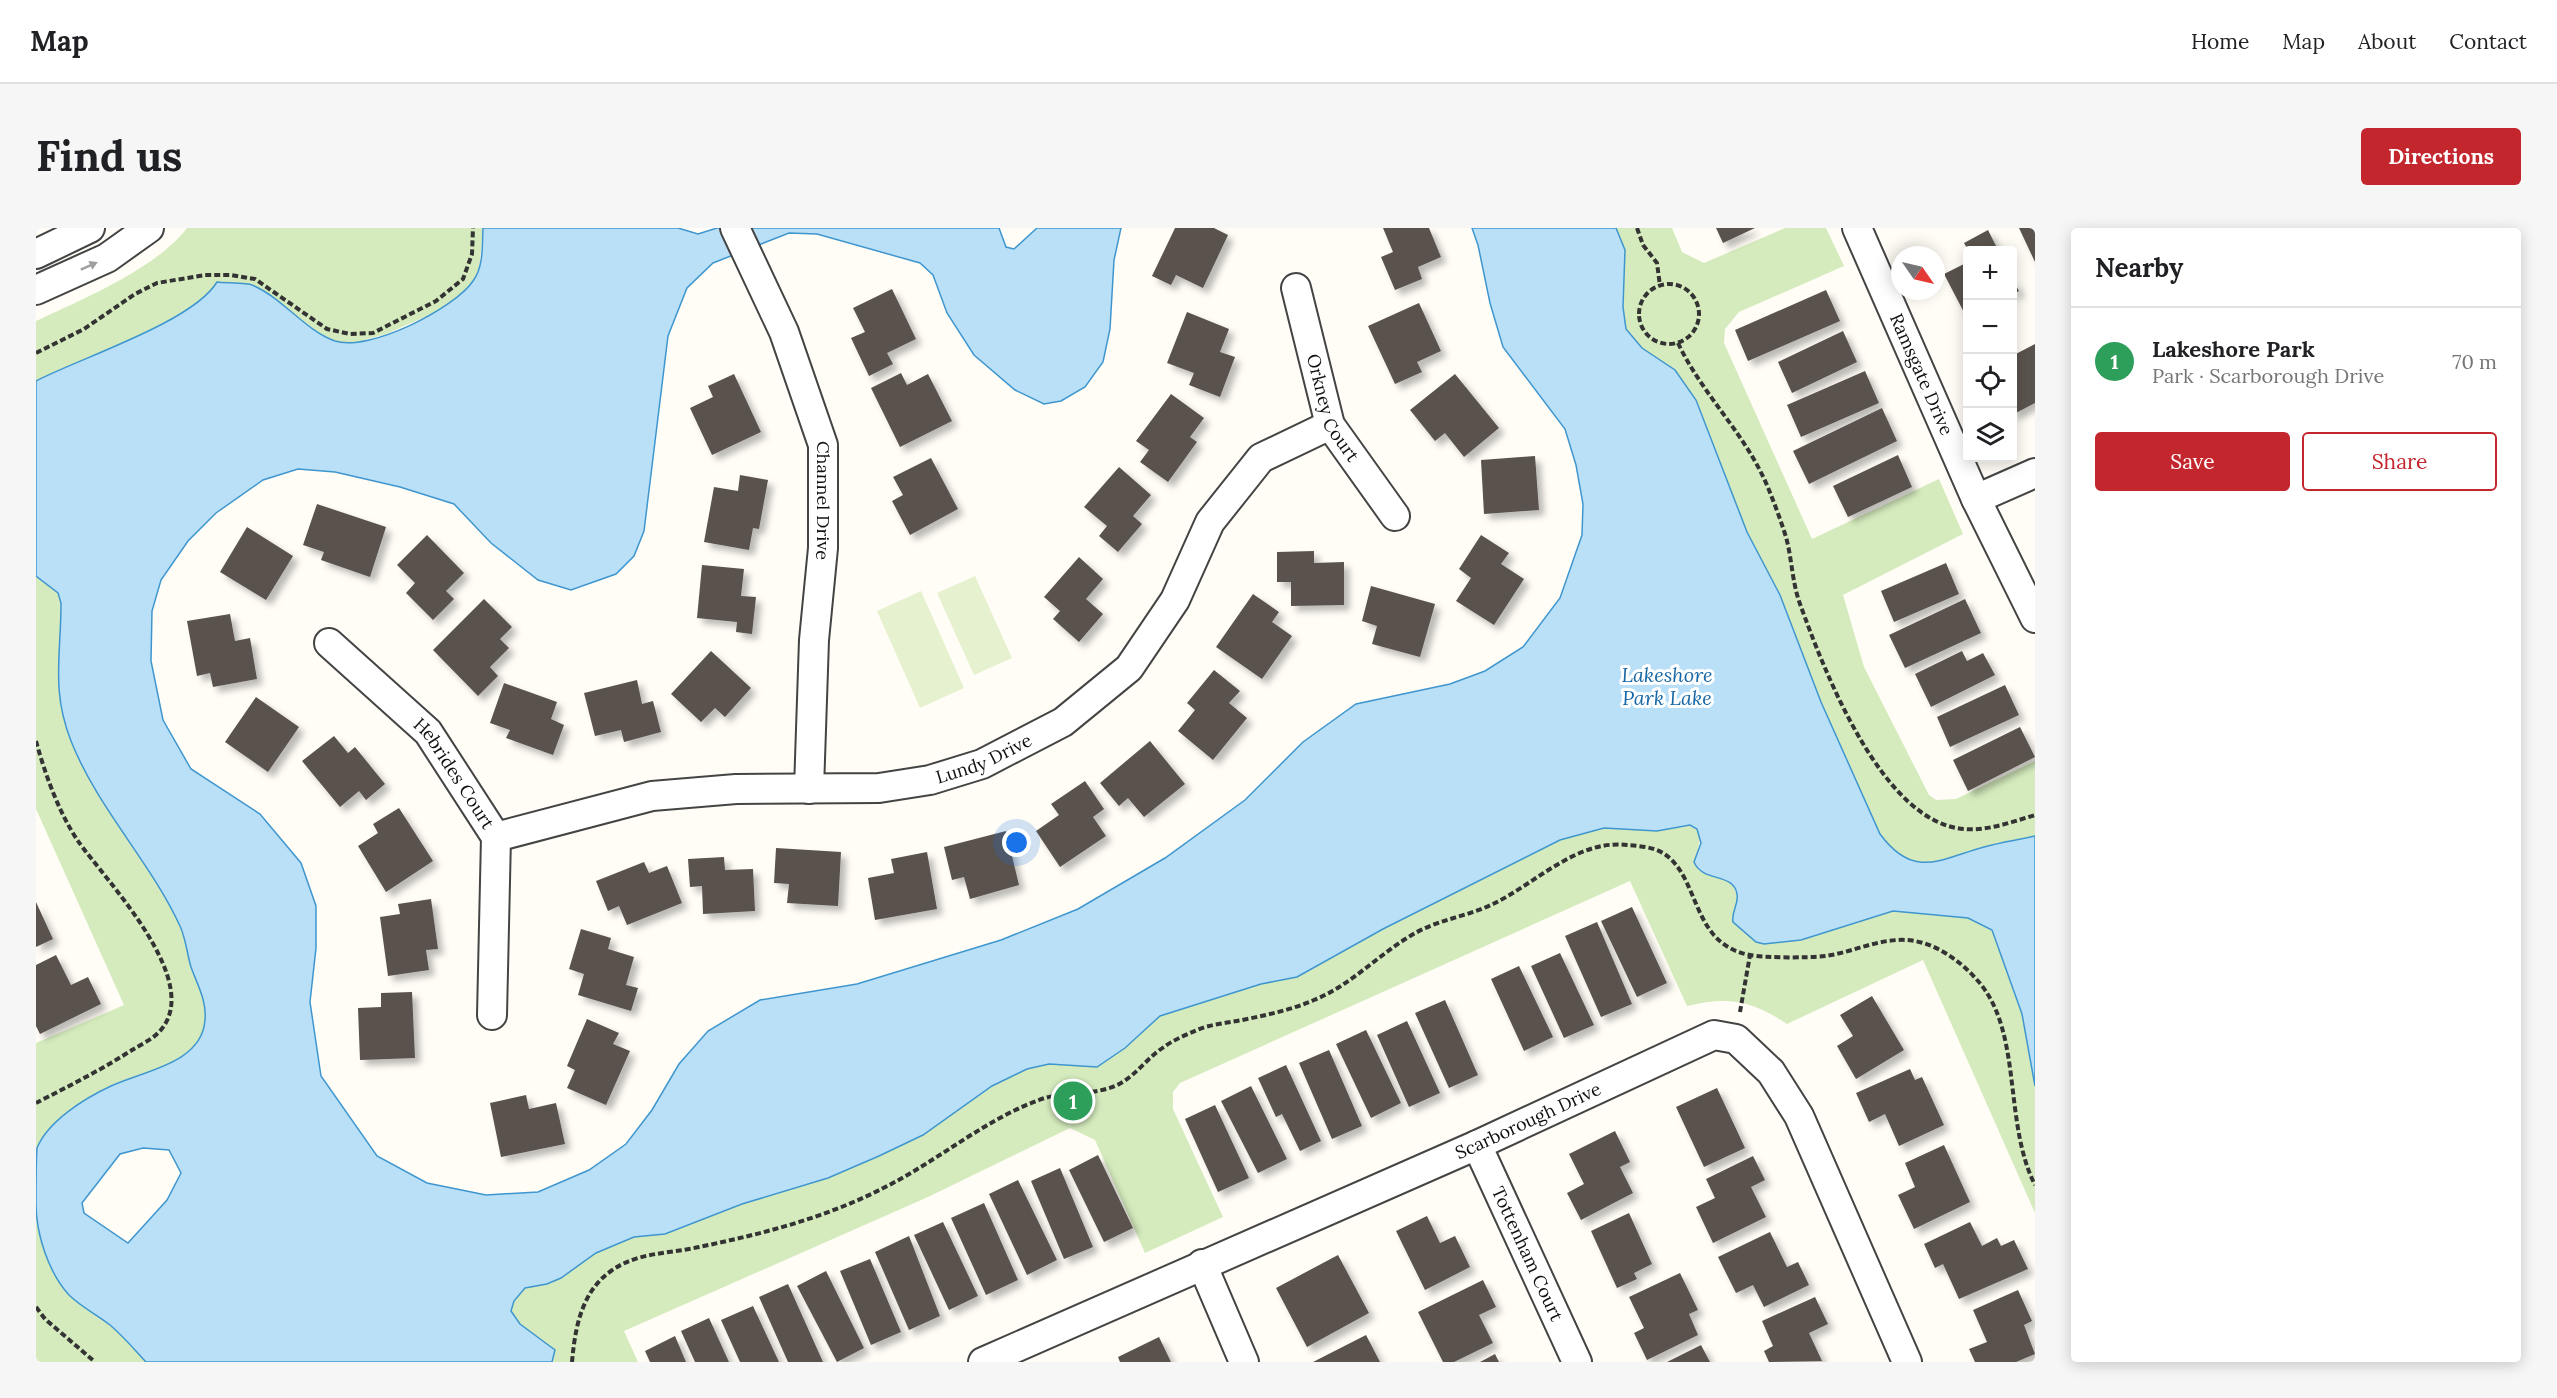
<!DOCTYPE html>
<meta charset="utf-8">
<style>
body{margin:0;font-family:Lora,serif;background:#f6f6f6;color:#202124}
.controls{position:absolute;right:18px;top:18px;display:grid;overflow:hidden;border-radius:6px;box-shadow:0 3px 15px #0003}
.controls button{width:54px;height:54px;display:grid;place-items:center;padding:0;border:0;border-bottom:2px solid #e0e0e0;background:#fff;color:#202124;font:30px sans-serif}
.compass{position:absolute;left:1855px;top:18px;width:54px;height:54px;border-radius:50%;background:#fff;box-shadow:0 3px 15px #0003;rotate:124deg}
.you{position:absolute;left:981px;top:615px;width:21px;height:21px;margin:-15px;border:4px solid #fff;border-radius:50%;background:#1a73e8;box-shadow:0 0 0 9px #1a73e833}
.badge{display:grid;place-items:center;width:39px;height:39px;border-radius:50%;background:#c4262e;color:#fff;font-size:20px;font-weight:700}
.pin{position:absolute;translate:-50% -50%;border:3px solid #fff;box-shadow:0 2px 6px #0006}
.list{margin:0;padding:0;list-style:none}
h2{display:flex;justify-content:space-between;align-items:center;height:78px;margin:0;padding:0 24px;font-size:26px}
h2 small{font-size:20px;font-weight:400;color:#757577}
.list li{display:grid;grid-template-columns:39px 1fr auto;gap:18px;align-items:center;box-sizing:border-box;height:108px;padding:0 24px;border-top:2px solid #e0e0e0}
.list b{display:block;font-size:22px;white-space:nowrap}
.list p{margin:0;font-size:20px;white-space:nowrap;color:#757577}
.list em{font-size:20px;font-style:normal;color:#757577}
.actions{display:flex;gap:12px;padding:18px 24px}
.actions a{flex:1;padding:14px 0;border:2px solid #c4262e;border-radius:6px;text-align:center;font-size:21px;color:#c4262e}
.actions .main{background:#c4262e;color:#fff}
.icon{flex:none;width:33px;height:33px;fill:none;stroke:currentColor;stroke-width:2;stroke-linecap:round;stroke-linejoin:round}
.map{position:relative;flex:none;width:1999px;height:1134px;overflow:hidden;border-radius:6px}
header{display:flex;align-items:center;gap:36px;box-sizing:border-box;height:84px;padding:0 30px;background:#fff;border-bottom:2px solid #e0e0e0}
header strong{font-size:28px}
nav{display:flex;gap:33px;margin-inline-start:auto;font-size:21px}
.intro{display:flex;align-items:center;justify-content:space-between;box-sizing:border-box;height:144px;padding:0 36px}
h1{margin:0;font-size:42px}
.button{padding:15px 27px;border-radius:6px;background:#c4262e;color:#fff;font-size:21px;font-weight:700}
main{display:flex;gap:36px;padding:0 36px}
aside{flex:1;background:#fff;border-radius:6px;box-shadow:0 3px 15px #0003}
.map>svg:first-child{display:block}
.green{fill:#d5ebbd}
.pitch{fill:#e6f2cf}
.water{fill:#b9e0f7;stroke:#3f96cf;stroke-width:1.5;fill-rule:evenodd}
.building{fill:#5a524d;filter:url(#shadow)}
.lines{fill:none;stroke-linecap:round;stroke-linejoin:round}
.minor-casing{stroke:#444;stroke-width:32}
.path{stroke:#333;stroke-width:4;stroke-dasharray:6 3;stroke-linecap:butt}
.minor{stroke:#fff;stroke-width:28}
.oneway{fill:#a0a0a0}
.labels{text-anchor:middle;stroke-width:6;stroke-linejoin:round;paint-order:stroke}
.street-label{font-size:18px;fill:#111;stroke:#fff}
.water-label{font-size:20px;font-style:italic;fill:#1768a6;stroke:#fff}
</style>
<header>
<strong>Map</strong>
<nav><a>Home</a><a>Map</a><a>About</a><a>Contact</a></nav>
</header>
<div class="intro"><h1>Find us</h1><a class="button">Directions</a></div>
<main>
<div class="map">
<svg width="1999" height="1134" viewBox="0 0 1999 1134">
<defs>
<filter id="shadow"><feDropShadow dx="5.5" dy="5.5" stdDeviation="3" flood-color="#0004"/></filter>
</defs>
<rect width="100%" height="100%" fill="#fffdf5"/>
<path class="green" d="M151,0h296l-4,43 -6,11 -30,27 -57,25 -32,9 -16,-1 -16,-7 -70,-51 -35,-1c-25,40 -136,74 -181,98v-60c45,-21 121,-53 151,-93z
M1580,0h56l10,24 22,11 81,-35h41l18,38 -105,46 -14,17 -1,14 88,196 127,-60 24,55 -120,61 21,72 65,128 7,5 20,-1 79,-38v75c-17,4 -34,6 -51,11 -44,12 -70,33 -104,-14l-59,-131 -41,-107 -125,-237 -20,-16 -9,-13 -3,-22 2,-57z
M0,348l22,17 3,10c0,53 -10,88 11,139 20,52 57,95 86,143 8,14 18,29 23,44 5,13 6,27 11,39 6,18 18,38 13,57 -12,42 -62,45 -95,61 -28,14 -61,35 -74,65v-108l88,-38 -88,-196z
M1654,597c15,9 9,18 6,31 -1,4 2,10 3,15l32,11 6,13 -1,13 20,34 15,2 8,-3 22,-1 92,-29 75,7 24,12 30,84 13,72v127l-112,-253 -136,64c-36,-24 -58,-28 -100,-18l-57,-125 -450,202 -7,9v17l50,108 -78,36 -50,-113 -25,-12 -142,69 -304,134 14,31h-86l3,-12 -35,-26 -9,-13 3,-10 11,-13 22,-4 14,-6 35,-25 38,-16 31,-3 77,-30 86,-26 51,-22 44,-21 69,-49 35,-17 22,-5 48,3 28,-19 35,-32 101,-32 36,-7 86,-48 177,-89 44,-12 53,3z
M0,992l5,21 15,33 69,64 21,24h-110z"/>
<path class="pitch" d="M939,348l37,82 -38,17 -37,-82z
M885,363l43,97 -44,20 -43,-97z"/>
<path class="water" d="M447,0h195l20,6 19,-6h282l7,19 8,2 23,-21h84l-7,32 -4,69 -7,33 -18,25 -24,14 -17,3 -29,-14 -41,-35 -27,-42 -14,-38 -13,-12 -103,-29 -28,-1 -76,30 -26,25 -19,48 -24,195 -10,25 -18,18 -45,16 -33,-10 -47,-37 -37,-39 -54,-17 -65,-15 -37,-3 -35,11 -47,33 -28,28 -27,39 -9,31 -1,50 12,59 28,49 69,45 41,49 15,43v42l-6,54 11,74 56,80 50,27 59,12 52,-3 51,-22 37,-26 26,-34 27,-46 29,-33 52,-31 97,-16 144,-44 77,-31 87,-51 80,-58 58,-58 53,-38 94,-20 35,-13 38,-24 37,-49 22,-63 1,-31 -7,-39 -11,-36 -62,-82 -13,-44 -12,-58 -6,-17h144l9,22 -2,57 3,22 16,19 33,22 21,30 51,132 33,63 41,107 59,132c34,46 60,25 104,13 17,-5 34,-7 51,-11v250l-13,-72 -30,-84 -24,-12 -75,-7 -92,29 -37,4 -8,-2 -23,-20c-2,-10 6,-18 4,-28 -4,-22 -34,-11 -43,-32l7,-19 -4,-14 -7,-4 -33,6 -53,-3 -44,12 -177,89 -86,48 -36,7 -101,32 -35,32 -28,19 -48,-3 -22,5 -35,17 -69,49 -44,21 -51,22 -86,26 -77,30 -31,3 -38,16 -35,25 -14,6 -22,4 -11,13 -3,10 9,13 35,26 -3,12h-406c-12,-13 -23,-26 -36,-37 -13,-10 -30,-19 -41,-30 -21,-23 -33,-62 -33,-91 0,-14 0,-44 1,-56 11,-27 48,-50 74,-62 31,-15 91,-22 94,-66 2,-19 -8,-36 -14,-53 -4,-13 -5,-28 -11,-41 -30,-65 -82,-117 -109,-185 -20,-51 -10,-85 -10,-138l-3,-10 -22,-17v-195c44,-23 157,-59 181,-99 8,1 31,1 35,3 30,12 52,45 83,56 34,11 119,-32 138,-60 11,-15 9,-36 10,-53zM107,920l26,2 12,23 -14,27 -39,43 -44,-30 -2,-10 38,-49z"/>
<path class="building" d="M1139,0h39l14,7 -25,53 -27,-13 -5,10 -19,-9z
M1347,0h46l12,29 -23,10 4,12 -27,11 -14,-33 12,-5z
M1680,0h39l-32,15z
M1983,0h16v34z
M1952,2l10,20h-30l-4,-7z
M1932,34v58l-24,-46z
M1976,50l7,13 -7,4z
M856,61l24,50 -29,14 6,11 -24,12 -18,-38 14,-6 -12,-24z
M1790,62l14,31 -92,40 -13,-31z
M1383,75l22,48 -24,11 5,10 -27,12 -27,-58z
M1151,84l42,17 -9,23 15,5 -15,40 -31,-12 5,-12 -27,-10z
M1807,103l14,31 -65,31 -14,-31z
M1999,116v59l-23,12v-59z
M1829,143l14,32 -78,34 -14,-32z
M865,145l6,12 21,-11 24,47 -52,26 -29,-59z
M698,146l27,58 -49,23 -22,-47 23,-11 -5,-11z
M1419,146l44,54 -35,29 -19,-24 -10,8 -25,-31z
M1135,166l33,24 -14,19 7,5 -29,40 -28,-20 9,-12 -13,-9z
M1846,180l15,33 -88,43 -16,-33z
M1862,227l14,32 -64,30 -15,-31z
M1499,228l4,54 -55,4 -3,-54z
M895,230l27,51 -48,26 -18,-34 11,-6 -10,-18z
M1083,239l32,28 -18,21 9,8 -24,28 -19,-16 8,-10 -23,-19z
M704,247l28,5 -9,49 -6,-1 -4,22 -45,-8 10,-55 24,4z
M281,276l69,23 -16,50 -49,-17 3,-8 -21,-7z
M211,299l46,29 -27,44 -46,-28z
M391,307l37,38 -18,18 8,8 -21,21 -27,-27 9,-10 -18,-18z
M1445,307l28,18 -8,11 23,15 -30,46 -38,-24 15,-23 -12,-9z
M1278,323v12l30,-1v43l-53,1v-24h-14v-30z
M1043,329l24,22 -17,20 17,15 -24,28 -26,-23 7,-8 -16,-14z
M1910,335l13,31 -65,28 -13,-31z
M666,337l42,4 -3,27 15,1 -4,37 -16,-2 1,-10 -40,-4z
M1335,358l64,18 -15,53 -48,-13 5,-18 -15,-5z
M1217,366l26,18 -7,10 20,14 -30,43 -46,-32z
M448,371l28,28 -12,12 9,9 -19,19 8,9 -20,20 -45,-46z
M1929,371l16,34 -76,35 -16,-33z
M194,386l5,27 15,-3 7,41 -44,8 -3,-14 -13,3 -10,-55z
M675,423l40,37 -26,29 -10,-9 -14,14 -30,-28z
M1926,423l5,10 16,-8 12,22 -64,32 -16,-33z
M1178,442l26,21 -11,12 18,15 -34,42 -35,-29 17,-21 -8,-7z
M601,452l5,24 11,-3 8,31 -37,10 -3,-12 -26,6 -11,-43z
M468,455l53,19 -6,17 13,6 -11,30 -47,-17 4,-8 -20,-7z
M1969,457l14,30 -69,32 -13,-30z
M220,469l43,30 -31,45 -43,-30z
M1984,499l15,30 -67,34 -15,-31z
M298,508l14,17 7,-6 30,37 -19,16 -7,-9 -19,16 -38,-46z
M1114,513l35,43 -41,33 -16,-19 -9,8 -19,-23z
M1049,553l19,28 -11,8 13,19 -46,31 -24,-36 23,-16 -8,-11z
M363,580l34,53 -47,31 -28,-46 20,-13 -5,-9z
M970,603l13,54 -49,14 -6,-22 -12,3 -8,-33z
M740,620l65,4 -3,54 -51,-3 2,-19 -15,-1z
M891,624l10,57 -62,11 -7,-42 26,-5 -3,-14z
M688,629l1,13 28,-1 2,42 -52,3 -1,-28 -12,1 -2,-28z
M608,634l5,11 18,-7 15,37 -55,22 -8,-19 -11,5 -12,-30z
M395,671l7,50 -12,1 3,20 -41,6 -8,-59 20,-3 -2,-10z
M0,674l17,37 -17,8z
M1596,679l35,76 -30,14 -36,-76z
M1561,694l35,82 -31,13 -36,-81z
M545,701l30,9 -3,11 26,8 -8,28 12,3 -7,23 -53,-16 6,-21 -15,-5z
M1524,725l34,72 -30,13 -33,-72z
M20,727l15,30 17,-8 13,27 -61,30 -4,-8v-61z
M1483,738l34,71 -29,14 -33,-72z
M376,764l3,66 -55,2 -2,-52 23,-1v-14z
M1836,768l32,54 -48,29 -19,-33 16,-10 -13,-21z
M1409,772l33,75 -29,13 -34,-75z
M551,791l32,14 -6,11 17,7 -24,54 -39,-17 8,-18 -8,-4z
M1371,793l33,72 -31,14 -32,-72z
M1330,802l35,73 -30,15 -35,-74z
M1293,822l33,76 -30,13 -33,-76z
M1250,837l35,76 -21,10 -18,-37 -6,3 -18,-39z
M1874,841l5,11 7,-3 22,48 -45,21 -14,-32 -16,8 -13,-29z
M1215,858l36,73 -29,14 -37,-72z
M1681,860l28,60 -41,19 -28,-60z
M490,867l3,14 27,-6 9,41 -64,13 -11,-54z
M1179,877l34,73 -31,14 -33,-73z
M1579,903l15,31 -10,5 13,26 -52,27 -14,-27 17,-9 -15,-30z
M1908,917l26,57 -56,27 -16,-34 17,-8 -10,-24z
M1062,927l35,73 -29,14 -35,-72z
M1717,928l12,24 -14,7 15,30 -53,26 -17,-36 19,-9 -9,-19z
M1024,940l33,79 -29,12 -33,-78z
M982,952l39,80 -30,15 -38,-81z
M948,975l34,77 -32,15 -35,-77z
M1593,985l23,51 -18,9 3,6 -20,9 -26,-57z
M1391,988l13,27 15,-7 15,31 -45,23 -29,-59z
M907,994l35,74 -29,14 -35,-75z
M1934,994l12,24 15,-8 4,8 13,-6 14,29 -69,30 -16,-35 -8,4 -11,-24z
M1734,1004l17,35 11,-5 11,23 -45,22 -11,-22 -17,8 -18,-36z
M873,1008l31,80 -31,14 -34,-78z
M1302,1027l31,58 -62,34 -31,-59z
M834,1031l31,73 -30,13 -31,-74z
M790,1043l38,77 -27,14 -40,-76z
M1644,1045l18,37 -9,4 9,21 -51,25 -13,-27 10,-5 -15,-31z
M1447,1052l13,27 -17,8 14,28 -39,19h-11l-25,-50z
M752,1056l35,78h-35l-29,-65z
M1982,1062l14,31 -8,4 11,29 -19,8h-41l-6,-13 18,-7 -14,-32z
M1779,1069l13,27 -19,9 13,28 -53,1 -5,-11 9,-5 -11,-25z
M717,1078l26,56h-39l-19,-42z
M673,1090l20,44h-34l-14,-31z
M1330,1107l14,27h-67z
M639,1108l11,26h-36l-5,-11z
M1123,1109l12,25h-51l-2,-5z
M1665,1117l9,17h-43z
M1459,1126l4,8h-19z"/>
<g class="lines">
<g class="minor-casing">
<g id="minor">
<path id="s1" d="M699,0l49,104 39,113v103l-9,92 -5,149"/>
<path id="s2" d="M1821,0l119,271 59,119"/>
<path d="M0,26l54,-26"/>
<path id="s3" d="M1260,60l34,137 65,91"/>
<path d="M0,62l71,-32 42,-30"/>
<path d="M1940,271l59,-26"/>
<path id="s4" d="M293,415l99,89 68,105 -4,178"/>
<path id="s5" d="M460,609l156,-41 84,-7 143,-1 51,-8 52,-16 81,-42 66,-54 46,-68 35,-78 51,-64 69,-33"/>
<path id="s6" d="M1441,917l100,217"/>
<path d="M1166,1036l42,98"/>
<path id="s7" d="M947,1134l494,-217 237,-110 22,4 35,33 28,44 108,246"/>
</g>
</g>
<path class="path" d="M1601,0l6,17 14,18 3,23
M1603 86a30 30 0 1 1 60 0a30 30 0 1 1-60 0Z
M1642,115c25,53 69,92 91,147 6,15 12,31 17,47 6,22 6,45 14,67 24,66 82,219 164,225 24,2 48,-7 71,-14
M0,125l48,-24 51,-35 22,-11 48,-8h26l24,4 72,50 23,5 23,-1 63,-32 27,-22 9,-25 1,-26
M0,513c9,33 23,72 42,100 27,39 130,143 80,192 -7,7 -18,12 -26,17 -31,20 -63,36 -96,53
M1704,784l10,-57
M0,1079l9,12 50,43
M536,1134c3,-33 9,-70 39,-91 26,-19 57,-17 88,-24 68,-14 133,-31 194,-64 49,-26 94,-64 146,-83 25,-10 58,-3 82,-17 16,-9 27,-26 43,-36 9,-7 22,-12 33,-17 14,-6 30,-7 45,-10 25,-5 49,-10 72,-20 35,-14 61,-42 93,-62 29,-19 57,-20 86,-34 42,-20 84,-65 134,-59 12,1 26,2 36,8 38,24 27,91 87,102 17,3 57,3 75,1 24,-3 48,-15 73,-16 31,-2 60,18 80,41 45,51 25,141 57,204"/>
<use href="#minor" class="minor"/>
</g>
<defs><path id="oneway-solid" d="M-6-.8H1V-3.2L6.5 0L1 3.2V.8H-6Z" transform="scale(1.5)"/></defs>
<use class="oneway" href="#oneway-solid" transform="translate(53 38) rotate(-24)"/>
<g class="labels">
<g class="street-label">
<text dy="6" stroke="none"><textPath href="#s2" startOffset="160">Ramsgate Drive</textPath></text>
<text dy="6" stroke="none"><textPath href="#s3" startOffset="126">Orkney Court</textPath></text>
<text dy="6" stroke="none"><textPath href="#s1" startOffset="290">Channel Drive</textPath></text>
<text dy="6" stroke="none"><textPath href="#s5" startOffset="498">Lundy Drive</textPath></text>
<text dy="6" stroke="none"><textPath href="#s4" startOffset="182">Hebrides Court</textPath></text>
<text dy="6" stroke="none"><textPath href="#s7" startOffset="596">Scarborough Drive</textPath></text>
<text dy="6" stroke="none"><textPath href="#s6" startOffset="120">Tottenham Court</textPath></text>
</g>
<g class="water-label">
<text x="1631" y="454">Lakeshore<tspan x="1631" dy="23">Park Lake</tspan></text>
</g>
</g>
</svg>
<div class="controls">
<button>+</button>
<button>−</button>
<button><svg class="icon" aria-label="locate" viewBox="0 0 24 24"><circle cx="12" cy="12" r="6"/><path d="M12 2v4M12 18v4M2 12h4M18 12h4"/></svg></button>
<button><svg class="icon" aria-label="layers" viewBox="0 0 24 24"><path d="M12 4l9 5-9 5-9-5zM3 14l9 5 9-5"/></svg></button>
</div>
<svg class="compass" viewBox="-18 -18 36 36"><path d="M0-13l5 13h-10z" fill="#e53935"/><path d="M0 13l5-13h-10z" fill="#757577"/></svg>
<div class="you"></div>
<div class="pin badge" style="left:1037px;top:873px;background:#2e9e5b">1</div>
</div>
<aside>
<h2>Nearby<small></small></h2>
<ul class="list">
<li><span class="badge" style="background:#2e9e5b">1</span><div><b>Lakeshore Park</b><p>Park · Scarborough Drive</p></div><em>70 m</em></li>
</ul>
<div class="actions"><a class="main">Save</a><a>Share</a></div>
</aside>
</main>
